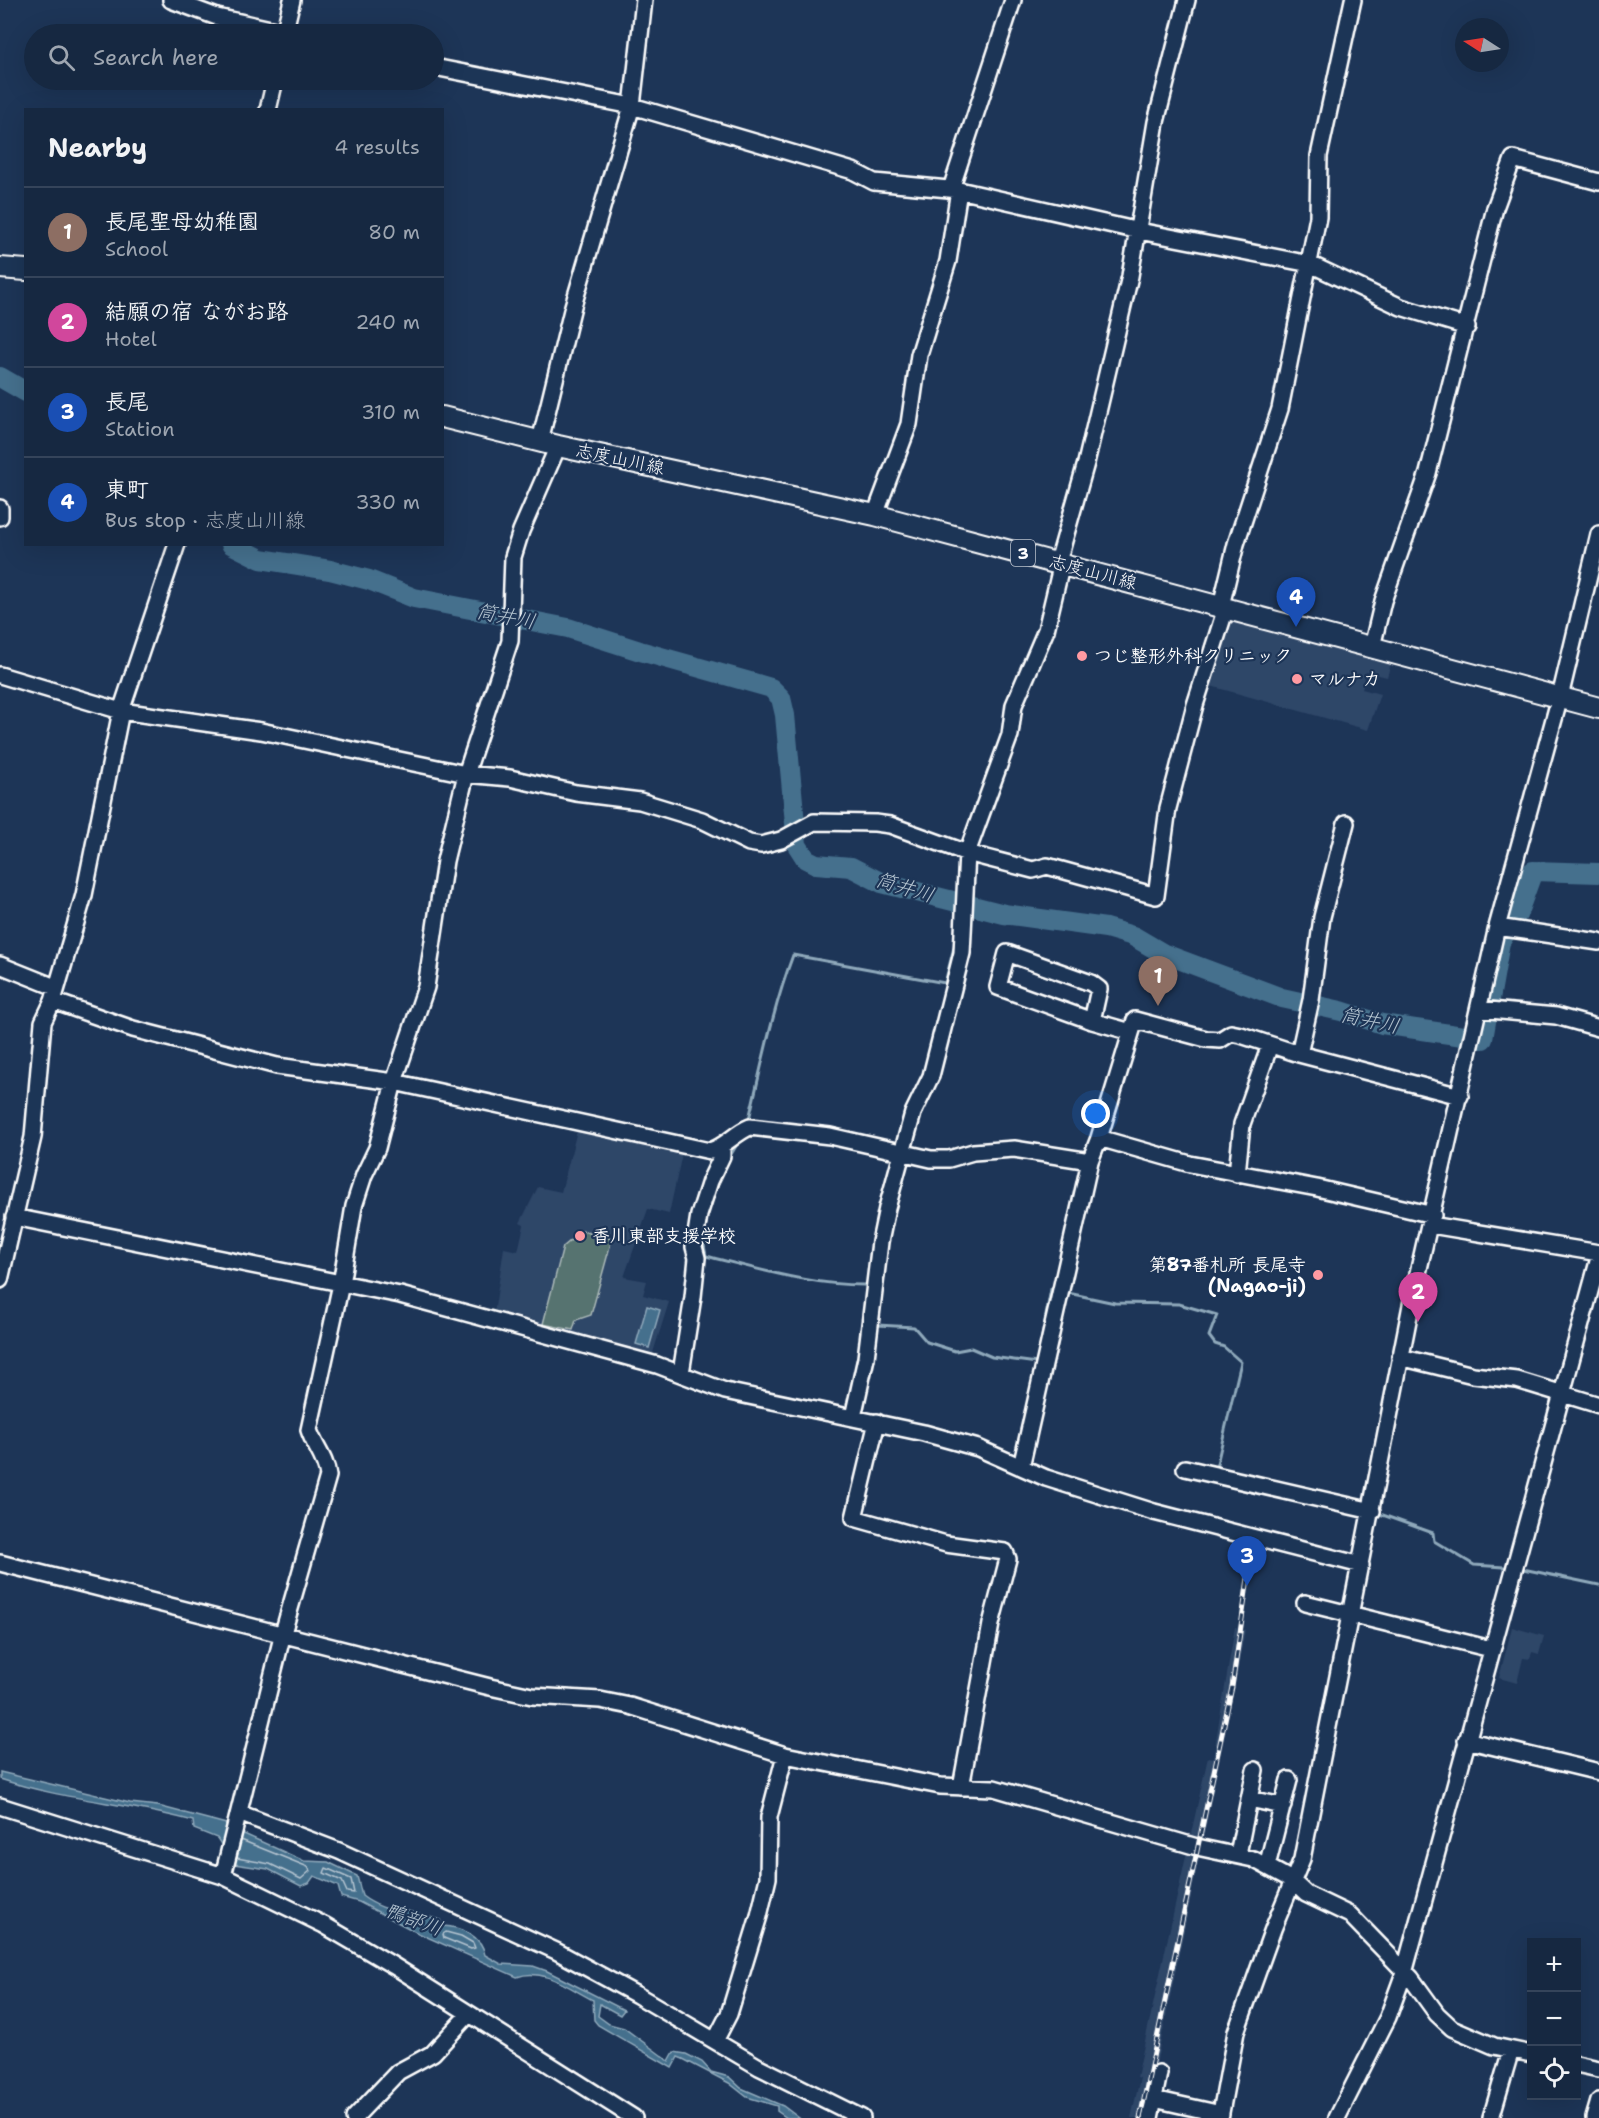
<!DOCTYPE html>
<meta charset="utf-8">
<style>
body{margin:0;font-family:"Shantell Sans","Klee One",sans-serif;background:#1f3048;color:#f1f3f6}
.controls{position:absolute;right:18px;bottom:18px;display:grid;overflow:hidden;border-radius:0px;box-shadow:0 6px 24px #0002}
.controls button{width:54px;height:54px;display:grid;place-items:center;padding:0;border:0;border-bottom:2px solid #35445a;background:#162841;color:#f1f3f6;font:30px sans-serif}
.compass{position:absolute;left:1455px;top:18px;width:54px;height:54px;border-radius:50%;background:#162841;box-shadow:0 6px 24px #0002;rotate:282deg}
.you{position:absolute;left:1096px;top:1114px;width:21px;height:21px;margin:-15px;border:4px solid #fff;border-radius:50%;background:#1a73e8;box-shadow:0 0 0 9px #1a73e833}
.badge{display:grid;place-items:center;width:39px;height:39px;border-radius:50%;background:#1a73e8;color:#fff;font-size:20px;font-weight:700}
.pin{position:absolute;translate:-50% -50px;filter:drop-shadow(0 2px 3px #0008)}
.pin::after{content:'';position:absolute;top:32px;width:21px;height:18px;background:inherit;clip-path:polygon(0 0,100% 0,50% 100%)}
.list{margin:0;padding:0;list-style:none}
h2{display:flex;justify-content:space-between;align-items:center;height:78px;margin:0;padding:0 24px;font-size:26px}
h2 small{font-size:20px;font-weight:400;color:#9ea6b1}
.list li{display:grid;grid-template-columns:39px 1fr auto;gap:18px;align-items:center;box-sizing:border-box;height:90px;padding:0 24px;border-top:2px solid #35445a}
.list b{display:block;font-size:22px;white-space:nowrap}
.list p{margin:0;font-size:20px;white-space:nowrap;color:#9ea6b1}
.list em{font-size:20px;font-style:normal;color:#9ea6b1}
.icon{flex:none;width:33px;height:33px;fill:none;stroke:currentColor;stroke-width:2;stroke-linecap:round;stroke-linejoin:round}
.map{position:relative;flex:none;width:1599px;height:2118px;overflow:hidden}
.search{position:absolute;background:#162841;box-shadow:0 6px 24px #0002;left:24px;top:24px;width:420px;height:66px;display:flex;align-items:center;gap:15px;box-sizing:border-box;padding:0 21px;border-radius:33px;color:#9ea6b1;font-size:22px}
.panel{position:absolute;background:#162841;box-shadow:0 6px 24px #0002;left:24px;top:108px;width:420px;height:438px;border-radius:0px}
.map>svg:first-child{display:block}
.built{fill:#2e4668}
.green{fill:#577370;stroke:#abb9b8;stroke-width:1.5}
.water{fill:#456f8d;stroke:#8fa9bb;stroke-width:1.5}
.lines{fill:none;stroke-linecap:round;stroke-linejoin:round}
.shore{stroke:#b5c5d1;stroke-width:1.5}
.stream{stroke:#8fa9bb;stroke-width:3}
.river{stroke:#456f8d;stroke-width:20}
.minor-casing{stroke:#fff;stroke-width:20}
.major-casing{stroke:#fff;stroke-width:24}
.minor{stroke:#1d3557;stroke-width:15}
.major{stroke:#1d3557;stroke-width:20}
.rail-casing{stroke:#fff;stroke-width:5}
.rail{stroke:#1d3557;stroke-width:3;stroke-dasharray:9;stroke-linecap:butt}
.poi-dot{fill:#ff9aa2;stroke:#1d3557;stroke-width:2}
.labels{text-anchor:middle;stroke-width:4.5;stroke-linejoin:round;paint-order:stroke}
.shield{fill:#1d3557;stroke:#bbc2cd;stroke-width:1.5}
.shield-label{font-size:16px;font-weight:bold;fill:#fff}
.street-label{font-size:18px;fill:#fff;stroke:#1d3557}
.poi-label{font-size:18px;font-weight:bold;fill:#fff;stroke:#1d3557;text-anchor:start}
.water-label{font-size:20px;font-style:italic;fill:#b5c5d1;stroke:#1d3557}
</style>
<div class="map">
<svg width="1599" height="2118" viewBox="0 0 1599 2118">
<rect width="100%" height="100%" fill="#1d3557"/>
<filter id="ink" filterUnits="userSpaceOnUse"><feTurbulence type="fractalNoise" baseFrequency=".0167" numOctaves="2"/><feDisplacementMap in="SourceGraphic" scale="12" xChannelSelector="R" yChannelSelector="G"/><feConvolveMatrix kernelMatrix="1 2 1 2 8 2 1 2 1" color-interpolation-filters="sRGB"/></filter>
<g filter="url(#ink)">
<path class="built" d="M1228,619l164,41 -5,17 -21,-5 -4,17 18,5 -12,36 -161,-45z
M578,1127l105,22 -14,65 -21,-5 -24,68 23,4 -4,14 26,7 -18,57 -157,-45 10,-66 14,3 6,-26 -4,-2 18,-36 23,5z
M1235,1627l10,3 -11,60 -89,428h-14l9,-40 -3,-1 71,-320 5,1z
M1512,1627l32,9 -5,18 -7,-2 -2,7 -7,-1 -6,25 -18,-5z"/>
<path class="green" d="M582,1231l30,8 -21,76 -15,5 -3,10 -30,-6 20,-77z"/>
<path class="water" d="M647,1306l13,4 -11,38 -13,-4z
M0,1772l130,31 28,3 72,19 14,9 60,27 24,1 29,14 5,20c9,7 31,18 42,14l36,10 3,6c18,1 39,10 42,29l16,9 32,2 14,5 77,39 -4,5 -20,-11 -2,12 11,8 15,4 45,33 5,-9 12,2 16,8 9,10 18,5 12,11 42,18 16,12h-12l-10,-7v-5l-30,-9 -18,-14 -46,-24 -5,-2 -6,11 -74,-43 -4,-5 -1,-20c-22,-11 -50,-33 -76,-23l-99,-44 -59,-31 -18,-5 -3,-11 -24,-10 -5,7 -8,3 -33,-17 -34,-5 -17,-26 -23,-9 -1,-8c-64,-18 -130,-21 -193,-42z"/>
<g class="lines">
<path class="shore" d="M237,1858l33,6 31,15 9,-8 -2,-4 -67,-27
M326,1868l25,11 3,14 -7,-1 -5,-11 -18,-8z
M446,1932l15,4 12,7 2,5 -4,1 -27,-11 -1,-4z"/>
<path class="stream" d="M956,900l1,16
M749,1119c13,-55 24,-111 44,-164l152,28 10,-40
M727,1161l12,-20
M703,1240l3,16c52,13 108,30 162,29
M1068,1293l47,10 64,1 38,11 -8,21 6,8 9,3 17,15 -25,106
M880,1307l2,-18
M877,1322v3l37,2 13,15 28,9 16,-3 21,9 45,6 14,-74
M1258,1477l75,18
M1380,1514l53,19 1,8 40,24 30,2
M1523,1569l76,16"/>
<path class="river" d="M0,377l26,15
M231,544l30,15 69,11 39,10 45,18 154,30 72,23 131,37 10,10 4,17 12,130 9,14 10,5 35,3 31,16 122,31 102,14 27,8 29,17 120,45 59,13 41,13 101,15 17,-97 17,-27 16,-44 66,2"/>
<g class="minor-casing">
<path id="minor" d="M171,0l46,17 76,17
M284,34l8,-34
M434,67l198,39 221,65 21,11 85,8 180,41 171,33 91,43 66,20
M268,110l7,-30
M951,189l62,-189
M540,441l33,-135 59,-200 12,-106
M0,508v9
M875,515l34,-91 10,-69 29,-94 11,-71
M1058,562l28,-99 44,-187 26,-154 31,-122
M1221,606l15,-62 44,-135 38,-192 1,-61 34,-156
M1372,647l11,-46 45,-128 67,-265 18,-49 86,23
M0,675l121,36 140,20 205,43 44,4 66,15 64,8 62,19 47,23 12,2 20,-5 33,-18 61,1 15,2 77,28 66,17 14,-4 109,30 12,-88 27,-103 31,-97
M1497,927l102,15
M0,965l55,22
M53,1001l80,28 144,37 117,16 316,69c16,-5 25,-18 40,-24l80,9 101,23h18l24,-7 41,-3 76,12 9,-23 91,26 127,24 116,27
M1479,1009l77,7 43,12
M1092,1021l7,-32 -8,-6 -84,-30 -9,34 94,34 39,11
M1299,1054l12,-54 11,-83 24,-94
M1099,1138l36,-118 71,19 14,1 11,-7 10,2 58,19 161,42
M1237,1174l5,-50 28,-79
M14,1217l386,78 257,70 68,26 199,42 54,15 68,30 108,34 207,53
M1431,1225l168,28
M0,1280l33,-143 10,-115 10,-21 31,-106 37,-184 56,-167
M1400,1357l73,18 44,5 82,25
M681,1373l12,-76 4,-39 -3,-11 5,-32 11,-34 12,-25v-9
M853,1417l13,-59 14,-116 7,-34 26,-95 18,-37 31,-123 5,-100 43,-118 4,-30 32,-75 16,-67
M877,1422l-23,96 92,26 59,8 3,7 -17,65 -30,163
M1021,1467l69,-306
M1185,1468l187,43
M0,1563l490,124 42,9 68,4 30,6 155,49 155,31 54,2 203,59 56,12 37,20 16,15 44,21 61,63 26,36 15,14 42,18 38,8
M1305,1603l186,46
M1466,1740l133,32
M1249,1799l34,7
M0,1806l223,70 101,49 70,41 240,152
M239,1813l100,38 217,100 81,44 122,72 103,51
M1238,1854l17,-84
M1267,1866l22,-86
M223,1876l60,-243 45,-157c-2,-18 -14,-30 -19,-46l32,-146 13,-78 10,-31 13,-27 17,-66 32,-95 19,-126 21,-87 44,-133 3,-84 8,-26 37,-85
M715,2041l14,-27 30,-98 9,-38 1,-61 16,-62
M1576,2064l23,5
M1154,2099l67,15
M354,2118l44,-46 35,-19 35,-38
M1150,2118l9,-45
M1220,2118l16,-86 37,-103 29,-70 111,-564 84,-368 63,-230 39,-163
M1337,2118l51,-101 16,-44 195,-715
M1491,2118l20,-68
M1594,2118l5,-17"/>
</g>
<g class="major-casing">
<path id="major" d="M0,268l26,2
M442,417l116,29 317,69 724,193"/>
</g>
<use href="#minor" class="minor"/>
<use href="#major" class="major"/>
<g class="rail-casing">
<path id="rail" d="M1140,2118l92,-431 20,-136"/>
</g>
<use href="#rail" class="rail"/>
</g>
</g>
<g class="poi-dot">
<circle cx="1082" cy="656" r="6"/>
<circle cx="1297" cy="679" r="6"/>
<circle cx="580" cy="1236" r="6"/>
<circle cx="1318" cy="1275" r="6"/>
</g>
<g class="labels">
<rect class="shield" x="1011" y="540" width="24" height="26" rx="4.5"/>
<g class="shield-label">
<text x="1023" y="559">3</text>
</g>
<g class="street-label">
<text transform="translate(620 459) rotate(12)" y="6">志度山川線</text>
<text transform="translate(1093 572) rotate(15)" y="6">志度山川線</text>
</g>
<g class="poi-label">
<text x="1094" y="662">つじ整形外科クリニック</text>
<text x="1309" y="685">マルナカ</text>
<text x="592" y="1242">香川東部支援学校</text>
<text x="1306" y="1271" text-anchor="end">第87番札所 長尾寺<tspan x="1306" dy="21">(Nagao-ji)</tspan></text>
</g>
<g class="water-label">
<text transform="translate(506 616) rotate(11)" y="7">筒井川</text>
<text transform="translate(905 887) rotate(17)" y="7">筒井川</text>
<text transform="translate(1370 1020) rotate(12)" y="7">筒井川</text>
<text transform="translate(414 1919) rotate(20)" y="7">鴨部川</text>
</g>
</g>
</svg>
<div class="controls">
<button>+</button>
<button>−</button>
<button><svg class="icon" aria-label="locate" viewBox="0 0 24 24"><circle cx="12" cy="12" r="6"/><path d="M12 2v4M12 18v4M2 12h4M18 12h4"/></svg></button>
</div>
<svg class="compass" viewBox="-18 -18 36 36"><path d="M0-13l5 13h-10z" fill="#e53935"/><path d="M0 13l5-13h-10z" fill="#9ea6b1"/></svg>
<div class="you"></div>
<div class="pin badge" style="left:1158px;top:1006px;background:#8d6e63">1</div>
<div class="pin badge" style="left:1418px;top:1322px;background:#d1479c">2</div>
<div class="pin badge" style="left:1247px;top:1586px;background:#1a4fb4">3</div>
<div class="pin badge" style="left:1296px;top:627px;background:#1a4fb4">4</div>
<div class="search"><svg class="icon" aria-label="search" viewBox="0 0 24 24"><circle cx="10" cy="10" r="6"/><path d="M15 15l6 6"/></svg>Search here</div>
<section class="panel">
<h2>Nearby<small>4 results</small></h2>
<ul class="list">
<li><span class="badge" style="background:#8d6e63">1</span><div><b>長尾聖母幼稚園</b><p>School</p></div><em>80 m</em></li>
<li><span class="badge" style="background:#d1479c">2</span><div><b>結願の宿 ながお路</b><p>Hotel</p></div><em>240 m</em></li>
<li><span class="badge" style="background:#1a4fb4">3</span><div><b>長尾</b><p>Station</p></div><em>310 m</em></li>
<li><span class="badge" style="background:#1a4fb4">4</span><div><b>東町</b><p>Bus stop · 志度山川線</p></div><em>330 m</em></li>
</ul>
</section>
</div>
